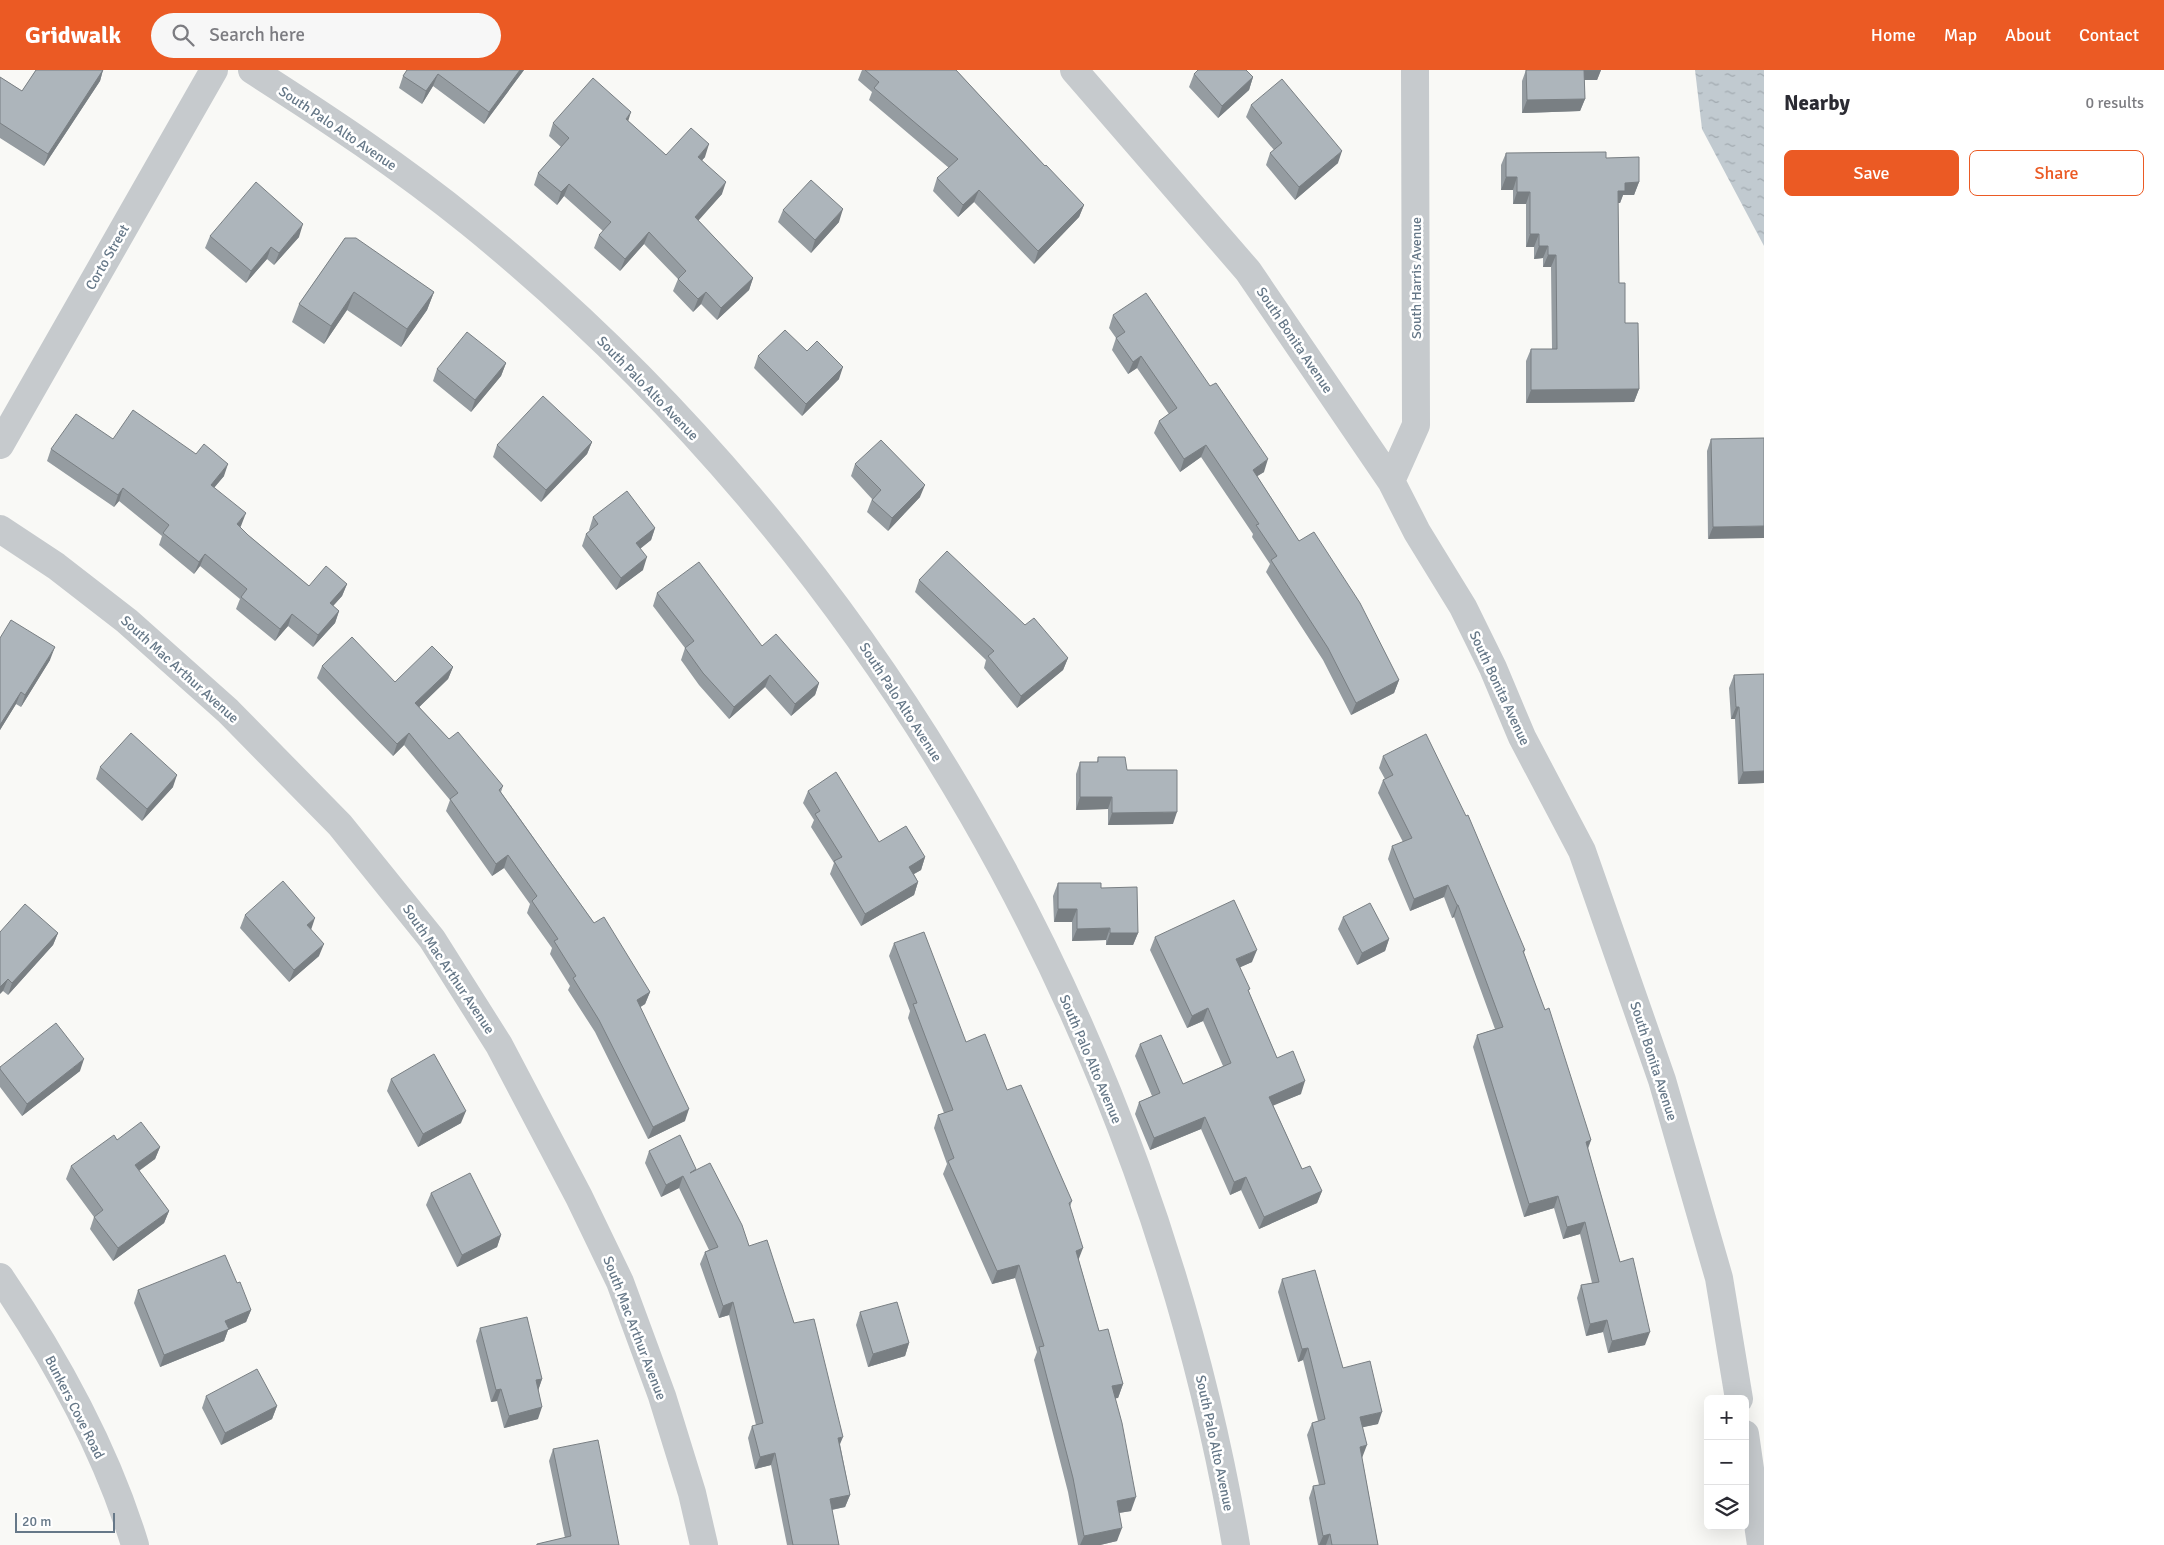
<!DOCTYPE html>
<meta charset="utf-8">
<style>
body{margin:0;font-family:Signika,sans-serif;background:#f7f7f7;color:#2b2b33}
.controls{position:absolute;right:15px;bottom:15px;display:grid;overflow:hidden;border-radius:8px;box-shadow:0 5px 20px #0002}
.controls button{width:45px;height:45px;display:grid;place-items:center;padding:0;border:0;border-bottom:1px solid #e1e1e2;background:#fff;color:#2b2b33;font:25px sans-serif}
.scale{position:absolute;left:15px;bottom:12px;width:100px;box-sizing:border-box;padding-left:5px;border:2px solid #667888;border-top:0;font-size:14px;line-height:18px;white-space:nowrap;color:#667888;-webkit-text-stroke:4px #fff;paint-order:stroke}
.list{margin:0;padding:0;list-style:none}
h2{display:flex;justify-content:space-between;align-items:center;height:65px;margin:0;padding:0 20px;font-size:21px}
h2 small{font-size:16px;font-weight:400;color:#7c7c81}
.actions{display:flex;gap:10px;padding:15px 20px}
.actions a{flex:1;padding:11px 0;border:1px solid #eb5a24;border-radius:8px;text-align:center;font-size:18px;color:#eb5a24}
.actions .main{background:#eb5a24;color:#fff}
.icon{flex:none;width:28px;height:28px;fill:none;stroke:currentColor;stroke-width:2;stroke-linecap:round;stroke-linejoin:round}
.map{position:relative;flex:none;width:1764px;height:1475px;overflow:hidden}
header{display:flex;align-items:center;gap:30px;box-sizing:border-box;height:70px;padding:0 25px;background:#eb5a24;color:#fff}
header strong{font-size:24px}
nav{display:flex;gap:28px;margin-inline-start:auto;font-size:18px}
.search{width:350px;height:45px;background:#f7f7f7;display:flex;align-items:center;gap:12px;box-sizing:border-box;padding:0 18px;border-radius:28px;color:#7c7c81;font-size:19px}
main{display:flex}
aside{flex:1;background:#fff}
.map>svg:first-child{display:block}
.water{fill:url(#water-ripples)}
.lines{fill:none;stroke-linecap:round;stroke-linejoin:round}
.minor{stroke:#c6cacd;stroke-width:28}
.wall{fill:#959ca1}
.shaded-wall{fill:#797f83}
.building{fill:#adb5bb;stroke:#797f83}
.labels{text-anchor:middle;stroke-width:5;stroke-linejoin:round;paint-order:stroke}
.street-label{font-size:14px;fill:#667888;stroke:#fff}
</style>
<header>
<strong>Gridwalk</strong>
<div class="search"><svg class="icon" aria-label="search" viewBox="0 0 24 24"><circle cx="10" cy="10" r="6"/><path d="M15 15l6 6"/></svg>Search here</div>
<nav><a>Home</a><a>Map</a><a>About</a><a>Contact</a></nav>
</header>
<main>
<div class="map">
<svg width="1764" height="1475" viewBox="0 0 1764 1475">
<defs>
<pattern id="water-ripples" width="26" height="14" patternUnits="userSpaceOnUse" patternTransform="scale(1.25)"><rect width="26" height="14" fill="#c1cad0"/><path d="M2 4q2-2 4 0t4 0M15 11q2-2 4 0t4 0" fill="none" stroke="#a1a9af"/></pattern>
</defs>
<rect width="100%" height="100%" fill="#f9f9f6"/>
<path class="water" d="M1695,0h69v176l-62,-117z"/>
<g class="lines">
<path class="minor" d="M252,0c75,48 149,97 218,153 406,329 678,808 766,1322
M1074,0l174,201 143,210 26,51 46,75 30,61 29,69 60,114 80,229 57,198 20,121
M0,375l214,-375
M1391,411l25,-56 -1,-355
M0,459l56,37 71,55 101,90 112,114 92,114 67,106 80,152 41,85 42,114 30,97 12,52
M0,1207c56,82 106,173 135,268
M1745,1364l16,111"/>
</g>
<path class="wall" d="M36,0h67l-3,11 -56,85 -44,-28v-61l22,14z
M407,0h117l-40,54 -51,-38 -11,18 -23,-16 4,-12z
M862,0h94l89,96 39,39 -5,12 -45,47 -60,-62 -16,15 -25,-26 4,-13 12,-10 -80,-68 3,-8 -14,-12z
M1526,0h75l-4,10h-13l1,19 -5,12 -58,2v-32z
M1194,4l59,3 -4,13 -31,28 -29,-31z
M1251,35l87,58 -43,37 -29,-35 4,-12 4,-3 -28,-33z
M628,51l38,34 39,2 -3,3 20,34 -24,26 55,58 -4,12 -32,30 -16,-16 -8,8 -20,-21 5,-12 -34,-35 -24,27 -26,-23 5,-13 4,-4 -39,-35 -7,9 -23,-20 4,-12 23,-26 -12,-11 4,-13z
M1506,83l100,5 33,24 -5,13h-11l-3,8h-2l1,80 6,40 14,66 -5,13 -108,1v-42l5,-12h21l-1,-82h-8v-9l-9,1v-12h-8v-43h-13v-14h-12v-25z
M783,140l56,12 -28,31 -33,-31z
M210,166l89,1 -25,28 -7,-6 -21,24 -41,-35z
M345,168l89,54 -7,18 -26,37 -54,-37 -23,34 -32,-22 7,-18z
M1113,245l151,157 -7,4 42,65 100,139 -5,13 -43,22 -28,-55 -57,-88 4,-8 -18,-27 1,-3 -52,-77 -21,15 -26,-39 5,-12 10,-7 -32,-46 -9,6 -16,-24 4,-12 -7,-10z
M807,281l32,28 -37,37 -48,-48 4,-12z
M506,293l-5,13 -30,36 -38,-31 4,-12z
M1764,368l-56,101 -1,-88 4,-12z
M113,369l111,37 -10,12 27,38 -1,1 8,8 61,51 38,-2 -5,12 -9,10 6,5 -4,12 -22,24 -25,-21 -13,15 -39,-32 4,-10 -40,-33 -6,8 -35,-29 3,-9 -43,-35 -5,6 -67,-46 4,-12z
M592,372l-5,12 -46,48 -48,-45 4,-12z
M855,394l65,33 -32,34 -21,-19 5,-13 -21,-23z
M593,447l62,11 -4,12 -11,9 3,21 -27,20 -34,-44 4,-12 4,-3 -1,-1z
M919,510l106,45 43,33 -5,12 -46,38 -33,-40 2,-8 -71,-68z
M657,523l105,53 57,37 -4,12 -24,21 -26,-29 -36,32 -30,-34 -18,-25 4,-12 -32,-42z
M0,568l50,22 -29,47 -5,-3 -16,26z
M322,596l73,16 58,-15 -5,12 -29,28 30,32 54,47 -2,6 93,131 56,69 -5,12 -5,3 45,114 -37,18 -53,-107 -27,-42 2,-4 -20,-32 2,-6 -25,-35 3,-9 -26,-36 -12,8 -46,-65 4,-11 -46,-55 -11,11 -76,-78z
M1734,605l30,108 -26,1 -3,-65h-4l-2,-31z
M1383,686l142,194 -1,3 67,187 -3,9 32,113 25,83 -37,8 -5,-21 -17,4 -9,-38 4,-13 11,-2 -12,-49 -17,5 -9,-31 -30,9 -51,-170 4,-12 18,-6 -41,-112 -2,1 -8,-21 -34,14 -22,-52 4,-13 11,-4 -25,-49 5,-13 2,-1 -6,-11z
M1098,687l29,13 46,54 -65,1v-16l-32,1v-36l4,-12h17z
M100,697l73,20 -31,34 -46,-42z
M808,721l71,51 46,15 -4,13 -7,4 4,8 -4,13 -53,31 -31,-52 4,-11 -23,-36 3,-7 -11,-17z
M1058,813l43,5 37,45 -5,12h-27v-5l-34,1v-19h-18l-1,-26z
M245,845l66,15 8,26 -30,26 -49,-54z
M1343,847l46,22 -4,12 -28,14 -19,-36z
M0,862l58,1 -5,12 -45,50 -5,-4z
M1155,867l97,25 -12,5 9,25 28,66 24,36 -28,11 29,64 20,22 -5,12 -58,26 -18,-39 -11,5 -29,-66 -51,21 -15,-36 4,-12 13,-6 -17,-40 5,-12 43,40 40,-18 -20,-45 -16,7 -37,-78z
M894,873l72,99 41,48 65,111 -2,6 9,54 20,70 24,53 -5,14h-3l16,113 -12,2 -2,28 -17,4h-22l-10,-53 -34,-132 3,-8 -22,-74 -23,6 -49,-110 4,-10 -13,-36 4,-13 6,-2 -36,-95 2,-7 -21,-55z
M0,997l80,4 -58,45 -22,-29z
M391,1009l70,44 -43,24 -31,-56z
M117,1070l43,7 -5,12 -16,12 30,40 -5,12 -51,38 -23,-32 4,-12 -28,-38 5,-13z
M649,1081l47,19 53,76 45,77 46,121 10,51 -5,12 -13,3 7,35h-52l-16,-80 -16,4 -7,-31 4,-12 4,-1 -27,-110 -10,3 -19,-54 5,-12 4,-2 -30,-62 -18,9 -16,-34z
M431,1123l70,42 -4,12 -40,20 -31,-62z
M1282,1209l61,89 35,56 -16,3v31l16,87h-60l-9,-47 4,-12 6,-1 -12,-50 5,-12 6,-2 -15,-61 -5,2 -20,-70z
M237,1213l14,27 -5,12 -18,8 -4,11 -64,26 -26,-64 4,-13z
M860,1242l49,31 -4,13 -37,11 -12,-42z
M480,1258l62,51 -4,11v29l-34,9 -7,-27 -6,1 -15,-61z
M206,1326l71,10 -5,13 -51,26 -19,-37z
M553,1379l66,96h-83l1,-1 28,-6 -16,-77z"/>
<path class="shaded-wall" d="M103,0l-3,11 -56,85 4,-12z
M520,0h4l-40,54 5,-12z
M1583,0h18l-4,10h-17z
M438,4l-5,12 -11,18 4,-13z
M1253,7l-4,13 -31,28 4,-12z
M1585,29l-5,12 -58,2 5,-13z
M631,42l-4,13 -1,-6z
M709,74l-4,13 -11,12 4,-12z
M1342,81l-4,12 -43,37 4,-13z
M1506,107h11l-4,13h-12z
M726,112l-4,12 -31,35 4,-12z
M1639,112l-5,13h-11l-3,8h-6l4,-12 7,-8z
M569,114l-5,12 -7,9 4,-13z
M979,120l-5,12 -16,15 5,-12z
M1517,122h13l-4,12h-13z
M1084,135l-5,12 -45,47 4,-13z
M843,139l-4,13 -28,31 4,-13z
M303,154l-4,13 -25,28 5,-12z
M649,162l-5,12 -24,27 5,-12z
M1530,164h9l-5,13h-8z
M1539,176h9l-5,12 -9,1z
M271,177l-4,12 -21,24 5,-12z
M1548,185h8l-5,12h-8z
M753,208l-4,12 -32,30 4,-12z
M354,222l-7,18 -23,34 7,-18z
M434,222l-7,18 -26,37 6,-18z
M706,222l-5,12 -8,8 5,-13z
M1141,286l-4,12 -9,6 5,-12z
M506,293l-5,13 -30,36 4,-12z
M843,297l-4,12 -37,37 4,-12z
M1639,319l-5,13 -108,1 5,-13z
M592,372l-5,12 -46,48 5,-12z
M1206,375l-5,12 -21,15 4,-13z
M1268,389l-4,13 -16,10 5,-12z
M228,394l-4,12 -18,21 5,-12z
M925,415l-5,12 -32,34 4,-13z
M123,418l-4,13 -5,6 4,-12z
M246,443l-5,13 -9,10 5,-12z
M1764,456v12l-56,1 5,-12z
M655,458l-4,12 -19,15 4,-12z
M205,484l-5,12 -6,8 5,-12z
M647,487l-4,13 -27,20 5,-12z
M347,514l-5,12 -17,19 5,-12z
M339,541l-4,12 -22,24 5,-12z
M292,544l-4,12 -13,15 5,-12z
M55,577l-5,13 -29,47 4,-12z
M1068,588l-5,12 -46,38 4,-12z
M453,597l-5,12 -37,36 4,-12z
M770,605l-5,12 -36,32 5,-12z
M1399,610l-5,13 -43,22 5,-12z
M819,613l-4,12 -24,21 4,-12z
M21,622l-5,12 -16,26v-5z
M1736,637h3l-4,12h-4z
M409,663l-5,12 -11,11 4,-12z
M1764,701v12l-26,1 5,-12z
M177,705l-4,12 -31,34 5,-12z
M1080,727h32l-4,12 -32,1z
M1177,742l-4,12 -65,1 4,-12z
M508,785l-4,13 -12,8 4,-12z
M925,787l-4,13 -16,9 4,-12z
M918,812l-4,13 -53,31 4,-12z
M1448,815l-4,12 -34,14 4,-12z
M1457,835h1l-4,12 -2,1z
M1058,839h19l-5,13h-18z
M315,848l-4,12 -4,-5z
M1110,858l-4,12 -34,1 5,-12z
M58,863l-5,12 -45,50 4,-12z
M1110,863h28l-5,12h-27z
M1389,869l-4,12 -28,14 5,-12z
M324,874l-5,12 -30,26 5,-12z
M1257,880l-5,12 -20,9 4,-12z
M8,909l-5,12 -3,3v-7z
M650,922l-5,12 -12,8 4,-12z
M1208,938l-5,13 -16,7 5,-12z
M84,989l-4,12 -58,45 5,-12z
M1305,1011l-4,13 -36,15 4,-12z
M689,1039l-4,12 -37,18 5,-12z
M466,1041l-5,12 -43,24 5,-13z
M1205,1047l-4,12 -51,21 4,-12z
M1591,1070l-5,12v-10z
M160,1077l-5,12 -25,18 5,-12z
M683,1106l-4,12 -18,9 5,-12z
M1246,1107l-5,13 -11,5 4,-13z
M1322,1121l-5,12 -58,26 5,-12z
M1558,1126l-4,12 -30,9 5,-13z
M169,1141l-5,12 -51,38 5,-13z
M1585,1152l-5,12 -17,5 4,-12z
M501,1165l-4,12 -40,20 5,-12z
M1083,1178l-5,13 -2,-10z
M1019,1195l-4,13 -23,6 5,-13z
M733,1232l-4,13 -10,3 4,-12z
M251,1240l-5,12 -18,8 -4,11 -64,26 4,-12 61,-34z
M1607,1250l-4,12 -17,4 4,-12z
M1650,1262l-5,13 -37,8 4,-12z
M909,1273l-4,13 -37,11 5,-13z
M1308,1278l-5,12 -5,2 4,-13z
M542,1309l-4,12 -2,-11z
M1123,1314l-5,14 -11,2 5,-14z
M501,1319l-4,12 -6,1 5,-12z
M277,1336l-5,13 -51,26 4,-12z
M542,1337l-4,12 -34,9 5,-12z
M1382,1342l-4,12 -23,5 5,-12z
M843,1367l-5,12v-11z
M1367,1375l-5,13 -2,-11z
M775,1383l-4,12 -16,4 5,-12z
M850,1425l-5,12 -20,4 5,-12z
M1136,1427l-5,14 -19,3 5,-13z
M1122,1458l-5,13 -17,4h-20l4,-9z
M1330,1464l-4,11h-7l4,-9z"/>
<path class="building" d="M36,0h67l-55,84 -48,-31v-46l22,14z
M407,0h113l-31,42 -51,-38 -12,17 -23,-15z
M865,0h91l89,96 1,-1 38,40 -46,46 -59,-61 -16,15 -26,-27 21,-19 -84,-71 5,-6z
M1198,0h48l7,7 -31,29 -28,-32z
M1526,0h58l1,29 -58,1z
M593,8l38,34 -5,7 40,36 25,-27 18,16 -11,13 28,25 -31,35 58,61 -32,30 -15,-16 -8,7 -20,-20 8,-8 -37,-39 -24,27 -26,-24 12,-13 -42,-38 -8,8 -23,-19 31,-35 -16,-15z
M1282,9l60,72 -43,36 -29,-34 12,-10 -31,-38z
M1606,82v6l33,-1v25l-14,1v8h-7l1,92h6v40h13l1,66 -108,1v-41h26l-1,-94h-8v-9h-9v-12h-9v-42h-13v-15h-11v-24z
M811,110l32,29 -28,31 -32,-30z
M256,112l47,42 -24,29 -8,-6 -20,24 -41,-35z
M345,168h11l78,54 -27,37 -53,-37 -23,34 -32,-22z
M1146,223l64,93 6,-3 52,76 -15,11 46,71 15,-9 46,71 39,77 -43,23 -28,-55 -57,-88 6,-4 -21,-31 3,-1 -53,-79 -22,14 -25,-38 18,-13 -36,-52 -8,6 -17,-24 9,-6 -12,-17z
M785,260l22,21 10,-10 26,26 -37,37 -48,-48z
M467,262l39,31 -31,37 -38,-31z
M543,326l49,46 -46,48 -49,-45z
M133,340l63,44 8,-10 24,20 -17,21 35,28 -9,11 11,11 61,51 17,-20 21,18 -17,19 9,8 -21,24 -26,-21 -12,15 -39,-32 6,-8 -42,-35 -6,8 -36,-29 6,-8 -46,-37 -5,7 -67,-46 25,-35 37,25z
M1764,368v88l-51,1 -2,-88z
M881,370l44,45 -33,33 -20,-18 9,-10 -26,-26z
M627,421l28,37 -19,15 11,14 -26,21 -35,-44 12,-10 -5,-7z
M947,481l78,74 9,-7 34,40 -47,38 -33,-40 6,-5 -75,-71z
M699,492l63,84 14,-12 43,49 -24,21 -25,-29 -36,32 -31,-34 -18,-25 9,-7 -37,-48z
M11,550l44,27 -30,48 -4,-3 -21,33v-87z
M352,567l43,45 37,-36 21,21 -38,36 34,36 9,-7 45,54 -4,4 95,133 10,-6 46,75 -13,8 52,109 -36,18 -54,-107 -26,-42 3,-2 -22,-35 4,-2 -26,-38 5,-5 -29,-41 -12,9 -46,-65 8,-6 -49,-60 -12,11 -75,-78z
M1764,604v97l-21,1 -4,-65h-3l-2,-32z
M131,663l46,42 -30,34 -47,-42z
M1426,664l40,82 2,-1 57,135 -2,1 22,59 4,-2 42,132 -5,2 34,120 13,-4 17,74 -38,9 -5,-21 -17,4 -9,-39 18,-3 -14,-60 -18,5 -9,-31 -29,8 -52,-169 26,-8 -45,-122h-1l-9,-20 -34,14 -22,-53 20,-8 -29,-58 10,-5 -10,-19z
M1098,687h27l2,13h50v42l-65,1v-16h-32v-35h18z
M836,702l43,70 27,-16 19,31 -16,10 9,15 -53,32 -31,-53 8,-4 -27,-43 5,-3 -12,-20z
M283,811l32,37 -8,7 17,19 -30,26 -49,-55z
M1058,813h43v5l36,-1 1,46h-28v-5l-33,1v-20h-19z
M1234,830l23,50 -21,9 14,30 -2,1 29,68 16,-7 12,30 -36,16 33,72 8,-3 12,25 -58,26 -18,-40 -12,5 -29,-65 -51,21 -15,-36 21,-9 -20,-49 21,-9 22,49 48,-21 -23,-55 -16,8 -37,-79z
M1370,833l19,36 -27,14 -19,-36z
M25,834l33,29 -46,50 -4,-4 -8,8v-55z
M924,862l42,110 19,-8 22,56 14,-5 51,116 -3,2 14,45 -7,3 23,80 9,-2 15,55 -11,2 10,37 14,74 -19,4 5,27 -38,8 -11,-58 -34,-131 5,-1 -25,-81 -22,6 -49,-110 6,-3 -16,-43 15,-5 -40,-106 4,-1 -23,-60z
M56,953l28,36 -57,45 -27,-35v-2z
M434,984l32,57 -43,23 -32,-55z
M141,1052l19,25 -25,18 34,46 -51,37 -24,-31 9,-7 -32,-44 43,-31 3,5z
M680,1065l16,34 -6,4 20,-10 32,62 7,21 18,-6 27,83 20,-4 29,118 -5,1 12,57 -20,4 9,46h-46l-18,-92 -15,4 -8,-31 11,-3 -30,-121 -10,4 -18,-54 13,-5 -35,-71 -17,9 -17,-34z
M470,1103l31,62 -39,20 -31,-62z
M225,1185l12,28 3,-1 11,28 -26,11 4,8 -65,26 -26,-65z
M1315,1200l28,98 27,-7 12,51 -22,5 7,28 -7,2 18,98h-46l-2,-11 -7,2 -10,-50 12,-2 -13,-61 13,-4 -17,-71 -6,1 -20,-70z
M897,1232l12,41 -36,11 -13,-42z
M527,1247l15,62 -6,1 6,27 -33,9 -8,-27 -5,1 -16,-62z
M257,1299l20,37 -52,27 -19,-37z
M598,1370l21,105h-82v-1l34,-8 -18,-87z"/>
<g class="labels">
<g class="street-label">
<text transform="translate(338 58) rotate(34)" y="5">South Palo Alto Avenue</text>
<text transform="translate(107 187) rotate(-60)" y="5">Corto Street</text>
<text transform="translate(1416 208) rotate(-90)" y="5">South Harris Avenue</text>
<text transform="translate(1295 270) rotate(56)" y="5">South Bonita Avenue</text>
<text transform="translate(648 318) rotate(46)" y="5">South Palo Alto Avenue</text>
<text transform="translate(180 599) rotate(42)" y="5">South Mac Arthur Avenue</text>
<text transform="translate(1500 618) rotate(65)" y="5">South Bonita Avenue</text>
<text transform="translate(901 632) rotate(57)" y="5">South Palo Alto Avenue</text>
<text transform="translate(449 899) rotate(56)" y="5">South Mac Arthur Avenue</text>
<text transform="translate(1091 989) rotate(67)" y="5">South Palo Alto Avenue</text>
<text transform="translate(1654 991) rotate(72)" y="5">South Bonita Avenue</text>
<text transform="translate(635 1258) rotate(69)" y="5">South Mac Arthur Avenue</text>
<text transform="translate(75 1337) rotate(63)" y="5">Bunkers Cove Road</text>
<text transform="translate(1215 1373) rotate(78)" y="5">South Palo Alto Avenue</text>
</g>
</g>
</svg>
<div class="controls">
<button>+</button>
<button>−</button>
<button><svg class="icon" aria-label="layers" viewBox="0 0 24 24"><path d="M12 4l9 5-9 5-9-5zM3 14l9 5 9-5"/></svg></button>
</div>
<div class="scale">20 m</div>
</div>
<aside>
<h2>Nearby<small>0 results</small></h2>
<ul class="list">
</ul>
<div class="actions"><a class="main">Save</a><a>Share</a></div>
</aside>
</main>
